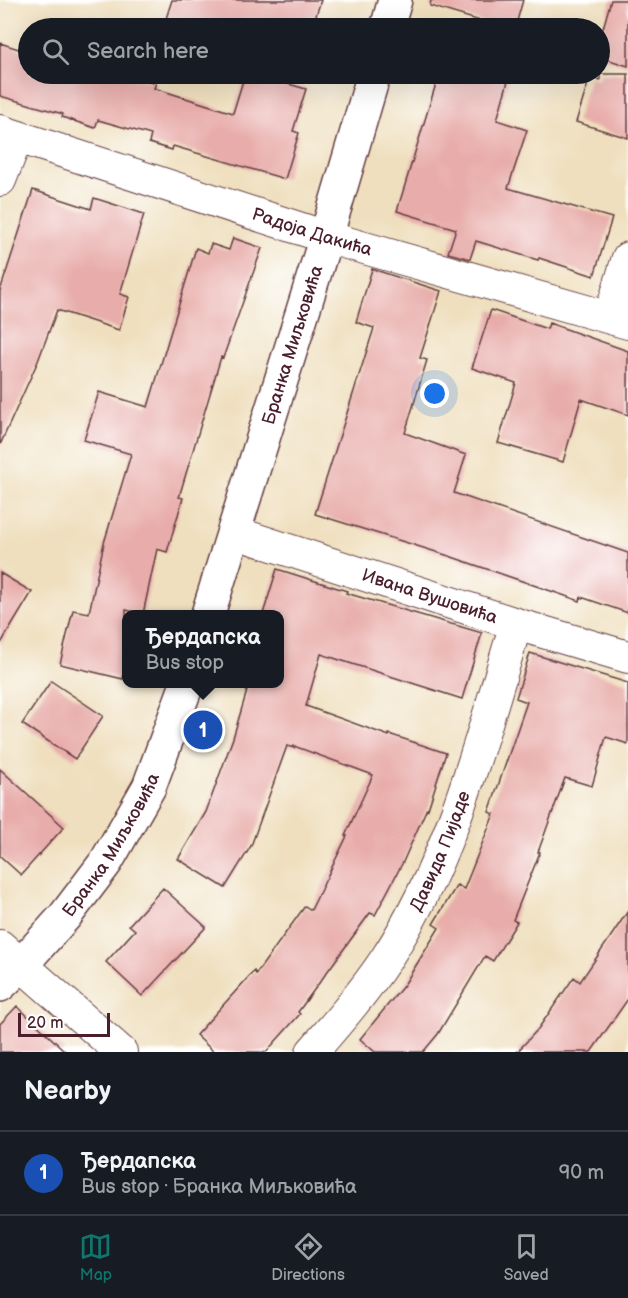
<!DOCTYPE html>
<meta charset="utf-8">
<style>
body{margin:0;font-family:"Balsamiq Sans",sans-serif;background:#20242c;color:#f1f3f6}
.scale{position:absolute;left:18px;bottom:15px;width:92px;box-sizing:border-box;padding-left:6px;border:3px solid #4a1f2b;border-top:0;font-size:16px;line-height:21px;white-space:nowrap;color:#4a1f2b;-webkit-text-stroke:4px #fff;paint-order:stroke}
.you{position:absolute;left:435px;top:394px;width:21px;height:21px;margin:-15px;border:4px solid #fff;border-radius:50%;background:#1a73e8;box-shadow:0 0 0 9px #1a73e833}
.badge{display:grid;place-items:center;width:39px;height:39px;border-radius:50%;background:#0f766e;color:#fff;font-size:20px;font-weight:700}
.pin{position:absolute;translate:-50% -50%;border:3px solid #fff;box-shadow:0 2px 6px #0006}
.popup{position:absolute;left:122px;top:610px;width:162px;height:78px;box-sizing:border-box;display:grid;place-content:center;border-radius:12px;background:#171b24;filter:drop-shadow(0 2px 4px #0005);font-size:20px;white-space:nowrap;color:#9ea1a6}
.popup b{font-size:22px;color:#f1f3f6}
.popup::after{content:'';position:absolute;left:50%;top:100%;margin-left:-12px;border:12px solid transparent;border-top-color:#171b24}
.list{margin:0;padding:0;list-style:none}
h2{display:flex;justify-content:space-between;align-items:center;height:78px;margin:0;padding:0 24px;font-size:26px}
h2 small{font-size:20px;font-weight:400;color:#9ea1a6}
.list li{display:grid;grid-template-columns:39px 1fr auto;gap:18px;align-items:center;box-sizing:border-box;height:84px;padding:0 24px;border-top:2px solid #363941}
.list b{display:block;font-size:22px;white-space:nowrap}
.list p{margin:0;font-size:20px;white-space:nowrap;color:#9ea1a6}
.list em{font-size:20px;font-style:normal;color:#9ea1a6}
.icon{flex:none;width:33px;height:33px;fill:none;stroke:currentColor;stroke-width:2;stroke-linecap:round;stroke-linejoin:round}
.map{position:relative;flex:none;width:628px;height:1052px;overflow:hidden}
.search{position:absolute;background:#171b24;box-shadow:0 6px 24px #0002;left:18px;right:18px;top:18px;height:66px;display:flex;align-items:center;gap:15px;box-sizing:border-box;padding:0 21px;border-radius:33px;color:#9ea1a6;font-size:22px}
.sheet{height:162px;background:#171b24}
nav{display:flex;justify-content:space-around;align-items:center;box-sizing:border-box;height:84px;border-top:2px solid #363941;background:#171b24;font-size:16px;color:#9ea1a6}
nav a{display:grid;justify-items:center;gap:3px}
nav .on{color:#0f766e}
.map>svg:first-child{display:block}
.building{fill:#e8adaa}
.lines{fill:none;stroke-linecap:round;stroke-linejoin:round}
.street-casing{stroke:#633c41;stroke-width:34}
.secondary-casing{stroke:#633c41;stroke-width:36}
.street{stroke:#fff;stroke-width:32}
.secondary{stroke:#fff;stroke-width:33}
.labels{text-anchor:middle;stroke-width:4.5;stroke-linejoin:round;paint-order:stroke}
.street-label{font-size:18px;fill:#4a1f2b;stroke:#fff}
</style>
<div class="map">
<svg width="628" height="1052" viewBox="0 0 628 1052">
<rect width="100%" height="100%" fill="#fff"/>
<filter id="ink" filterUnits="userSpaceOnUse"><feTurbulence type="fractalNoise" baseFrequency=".0167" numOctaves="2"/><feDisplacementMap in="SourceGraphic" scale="12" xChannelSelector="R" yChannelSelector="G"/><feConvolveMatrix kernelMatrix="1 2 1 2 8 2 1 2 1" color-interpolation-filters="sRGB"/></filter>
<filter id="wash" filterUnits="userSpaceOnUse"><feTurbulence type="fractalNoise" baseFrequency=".008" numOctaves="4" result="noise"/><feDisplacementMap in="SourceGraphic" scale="24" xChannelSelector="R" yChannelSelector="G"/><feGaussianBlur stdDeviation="1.35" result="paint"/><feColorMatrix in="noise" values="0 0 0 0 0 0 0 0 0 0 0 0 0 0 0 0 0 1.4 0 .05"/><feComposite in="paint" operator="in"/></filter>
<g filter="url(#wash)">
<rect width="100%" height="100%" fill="#efdfbe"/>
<g id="blocks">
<path class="building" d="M172,0h149l-9,28h-149z
M431,0h92l-8,28h-11l-74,-22z
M611,0h17v66l-28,-9v-18z
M0,43l28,9v22h93l35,9 -2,5 79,25 12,-39h9l52,15 -13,42 6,2 -14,46 -112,-33 -1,4 -23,-7 2,-8 -53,-15 -3,8 -33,-11 1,-3 -63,-18z
M439,74h71l-13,46 30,10 -19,58 104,30 -18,58 -55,-18 -1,2 -62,-19 -6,18 -22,-6 8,-24 -59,-18z
M600,74h28v64l-52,-16 14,-45 10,3z
M33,190l58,19 3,-11 50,16 -24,80 9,3 -10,33 -62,-20 -19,51 -38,84v-154z
M233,238l29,10 -39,110 -2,-1 -42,140 4,1 -16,54 -10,-3 -14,65 -17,-4v53l-3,16 -63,-15 13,-54 16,3 15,-70 27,-89 -47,-14 15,-48 49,15 48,-159 12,5 3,-9 18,6z
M372,269l69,22 -21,67 7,2 -22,73 61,22 -12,38 174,60v60l-47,-16 -1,4 -131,-45 -134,-42 59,-186 -18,-6z
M491,310l56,19 2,-6 79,28v64l-47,-16 -18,63 -65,-19 18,-60 -44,-15z
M277,569l70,22 -1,2 136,40 -20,66 -141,-45 -15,52 83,30v-2l57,19 -18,56 -1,-1 -24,54 -28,53 -5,-2 -72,99 2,2 -34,38h-52l-18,-17 58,-64 2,3 49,-68 6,4 36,-74h-2l28,-61 -79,-29v2l-7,-2 -36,100 -26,42 -47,-29 28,-47 27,-74 16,-54h30v-69l-16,-1z
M0,573l32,19 -32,53z
M530,653l98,30v61l-22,-7 -14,49 -27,-8 -27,74h2l-27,68 4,2 -24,39 -8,-5 -47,78 -15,18h-48l-15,-13 44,-54 35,-57 -6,-4 24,-39 7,4 30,-75 -5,-2 38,-110 -11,-4z
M51,681l52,35 -28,43 -53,-35z
M0,769l64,58 -43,48 -21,-19z
M163,888l43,39 -64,69 -36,-34 29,-32 -6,-5z
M628,911v88l-37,53h-74l21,-23 36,-52 6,5z
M17,1006l49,46h-66v-28z"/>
</g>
</g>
<g filter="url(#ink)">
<use href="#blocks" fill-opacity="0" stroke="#633c41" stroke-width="1.5"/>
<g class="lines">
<g class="street-casing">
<g id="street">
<path id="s1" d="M0,131l326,106 302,86"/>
<path d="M0,180l17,-43"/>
<path d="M610,317l18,-59"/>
<path id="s2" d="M233,532l283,92 112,33"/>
<path d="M0,946l121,106"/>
<path id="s3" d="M312,1052c26,-30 52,-60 74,-93 66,-101 95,-221 130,-335"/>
</g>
</g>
<g class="secondary-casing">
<g id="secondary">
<path d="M387,28l8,-28"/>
<path id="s4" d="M208,614l118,-377 48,-163"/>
<path id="s5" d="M0,985l21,-20 44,-49 41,-54 43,-75 38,-103"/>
</g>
</g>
<use href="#street" class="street"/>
<use href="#secondary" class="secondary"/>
</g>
</g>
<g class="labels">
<g class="street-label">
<text dy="6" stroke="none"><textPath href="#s1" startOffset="328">Радоја Дакића</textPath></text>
<text dy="6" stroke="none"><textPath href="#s4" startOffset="282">Бранка Миљковића</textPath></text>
<text dy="6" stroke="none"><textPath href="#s2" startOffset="207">Ивана Вушовића</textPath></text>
<text dy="6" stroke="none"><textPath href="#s5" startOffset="180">Бранка Миљковића</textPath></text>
<text dy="6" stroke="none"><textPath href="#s3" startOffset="240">Давида Пијаде</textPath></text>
</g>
</g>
</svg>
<div class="scale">20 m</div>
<div class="you"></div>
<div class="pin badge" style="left:203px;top:730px;background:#1a4fb4">1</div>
<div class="popup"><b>Ђердапска</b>Bus stop</div>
<div class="search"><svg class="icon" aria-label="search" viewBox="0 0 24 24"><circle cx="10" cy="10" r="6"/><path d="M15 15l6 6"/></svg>Search here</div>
</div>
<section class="sheet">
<h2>Nearby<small></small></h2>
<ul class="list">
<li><span class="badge" style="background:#1a4fb4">1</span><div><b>Ђердапска</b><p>Bus stop · Бранка Миљковића</p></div><em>90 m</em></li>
</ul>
</section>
<nav>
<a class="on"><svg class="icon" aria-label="map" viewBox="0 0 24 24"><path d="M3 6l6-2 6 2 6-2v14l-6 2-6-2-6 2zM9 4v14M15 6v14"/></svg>Map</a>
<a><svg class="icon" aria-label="directions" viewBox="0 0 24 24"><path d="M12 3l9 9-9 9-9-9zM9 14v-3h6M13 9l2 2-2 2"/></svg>Directions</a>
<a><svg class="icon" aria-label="saved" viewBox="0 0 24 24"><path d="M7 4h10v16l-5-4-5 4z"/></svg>Saved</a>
</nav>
